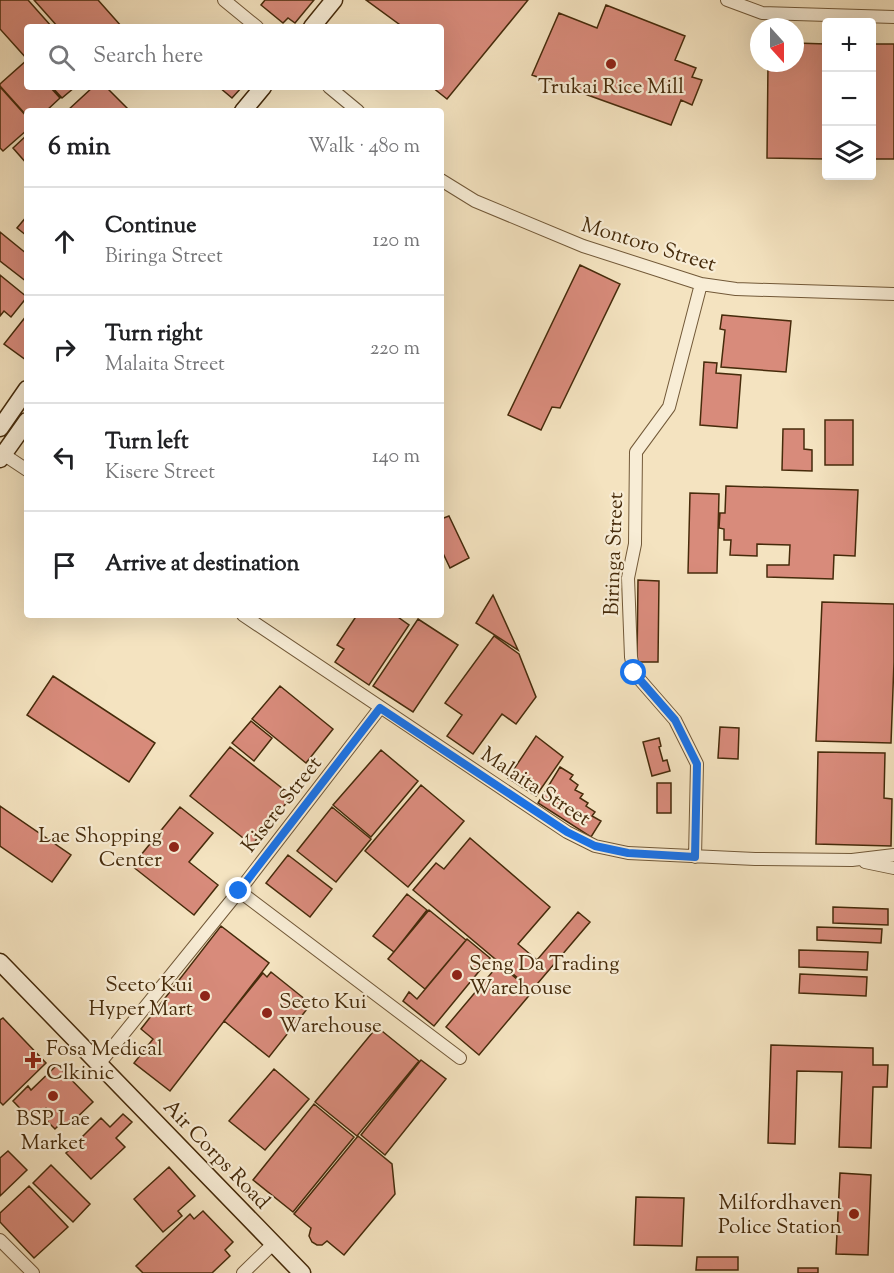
<!DOCTYPE html>
<meta charset="utf-8">
<style>
body{margin:0;font-family:"Sorts Mill Goudy",serif;background:#f2f2f2;color:#202124}
.controls{position:absolute;right:18px;top:18px;display:grid;overflow:hidden;border-radius:6px;box-shadow:0 6px 24px #0002}
.controls button{width:54px;height:54px;display:grid;place-items:center;padding:0;border:0;border-bottom:2px solid #e0e0e0;background:#fff;color:#202124;font:30px sans-serif}
.compass{position:absolute;left:750px;top:18px;width:54px;height:54px;border-radius:50%;background:#fff;box-shadow:0 6px 24px #0002;rotate:159deg}
.stop{position:absolute;width:18px;height:18px;margin:-14px;border:4px solid #1a73e8;border-radius:50%;background:#fff}
.stop.end{background:#1a73e8;border-color:#fff;box-shadow:0 2px 6px #0008}
.list{margin:0;padding:0;list-style:none}
h2{display:flex;justify-content:space-between;align-items:center;height:78px;margin:0;padding:0 24px;font-size:26px}
h2 small{font-size:20px;font-weight:400;color:#757577}
.list li{display:grid;grid-template-columns:39px 1fr auto;gap:18px;align-items:center;box-sizing:border-box;height:108px;padding:0 24px;border-top:2px solid #e0e0e0}
.list b{display:block;font-size:22px;white-space:nowrap}
.list p{margin:0;font-size:20px;white-space:nowrap;color:#757577}
.list em{font-size:20px;font-style:normal;color:#757577}
.icon{flex:none;width:33px;height:33px;fill:none;stroke:currentColor;stroke-width:2;stroke-linecap:round;stroke-linejoin:round}
.map{position:relative;flex:none;width:894px;height:1273px;overflow:hidden}
.search{position:absolute;background:#fff;box-shadow:0 6px 24px #0002;left:24px;top:24px;width:420px;height:66px;display:flex;align-items:center;gap:15px;box-sizing:border-box;padding:0 21px;border-radius:6px;color:#757577;font-size:22px}
.panel{position:absolute;background:#fff;box-shadow:0 6px 24px #0002;left:24px;top:108px;width:420px;height:510px;border-radius:6px}
.map>svg:first-child{display:block}
.building{fill:#d88b7b;stroke:#462b0b;stroke-width:1.5}
.lines{fill:none;stroke-linecap:round;stroke-linejoin:round}
.street-casing{stroke:#725938;stroke-width:14}
.secondary-casing{stroke:#462b0b;stroke-width:19}
.street{stroke:#f8edd6;stroke-width:12}
.secondary{stroke:#f8edd6;stroke-width:16}
.route{stroke:#1a73e8;stroke-width:8}
.poi-dot{fill:#8f2418;stroke:#f8edd6;stroke-width:2}
.labels{text-anchor:middle;stroke-width:4.5;stroke-linejoin:round;paint-order:stroke}
.poi-label{font-size:21px;fill:#462b0b;stroke:#f8edd6;text-anchor:end}
.street-label{font-size:21px;fill:#462b0b;stroke:#f8edd6}
</style>
<div class="map">
<svg width="894" height="1273" viewBox="0 0 894 1273">
<rect width="100%" height="100%" fill="#f4e3c0"/>
<filter id="stains"><feTurbulence type="fractalNoise" baseFrequency=".00333" numOctaves="4"/><feColorMatrix values="0 0 0 0 .2 0 0 0 0 .09 0 0 0 0 .02 0 0 0 .5 -.17"/></filter>
<radialGradient id="worn" r=".72"><stop offset=".6" stop-color="#630" stop-opacity="0"/><stop offset="1" stop-color="#630" stop-opacity=".3"/></radialGradient>
<path class="building" d="M0,0h28l24,27h-25v32l-27,-30z
M34,0h64l24,27h-64z
M265,0h49l-19,23 -7,-5 -5,5 -22,-18z
M366,0h162l-81,99 -15,-12h9v-60h-38z
M606,5l79,31 -10,24 21,8 -4,9 10,3 -10,25 -11,-5 -10,25 -139,-50 27,-62 38,15z
M795,43l31,1v115l-59,-1 1,-95h27z
M872,44h22v115h-22z
M27,60v27h23l10,11 -14,13h-19v5l-27,-30v-2z
M0,87l27,30v13l-24,21 -3,-3z
M52,87h23l-13,11z
M93,87h13l24,24h-63z
M219,87h23l-10,11z
M27,135v29l-14,-16z
M27,216v20l-10,-8z
M0,232l27,22v28l-27,-21z
M580,265l40,19 -60,124 -8,-1 -11,23 -33,-15z
M0,275l27,22 -16,20 -7,-6 -4,5z
M27,315v44l-1,1 -22,-16z
M722,315l69,6 -5,51 -65,-5 4,-37 -5,-1z
M704,362l13,1 -1,10 25,2 -4,53 -37,-3z
M825,420h28v45h-28z
M783,429h21v20l8,1v21l-30,-1z
M726,486l132,4 -3,66 -21,-1 -1,24 -66,-2v-12h22l1,-20 -33,-1v12l-27,-1 1,-15h-7v-11l-5,-1 1,-15h5z
M690,493l29,1 -2,79h-29z
M449,516l20,42 -19,10 -9,-19v-30z
M638,580l21,1 -1,81h-21z
M493,595l25,55 -42,-27z
M822,602l72,2v58l-3,81 -75,-2z
M357,615h38l14,10 -40,60 -34,-23 9,-13 -7,-4z
M418,619l40,26 -45,67 -40,-26z
M494,636l25,18 17,43 -20,27 -14,-10 -29,40 -26,-18 15,-21 -17,-12z
M53,676l102,67 -26,39 -102,-67z
M280,686l53,43 -27,34 -54,-44z
M251,721l21,17 -18,23 -22,-18z
M720,727l19,1 -1,31 -20,-1z
M536,736l27,21 -27,39 -28,-18z
M659,738l2,8 -2,1 4,14 4,-1 3,11 -18,5 -9,-34z
M230,747l62,49 -40,49 -62,-49z
M381,750l37,31 -47,56 -38,-32z
M818,752l67,1 -1,45 8,1 -1,47 -75,-2z
M560,767l13,8 -3,4 8,6 -3,5 8,4 -3,4 8,5 -2,3 9,6 -3,4 9,5 -10,16 -53,-34z
M657,783h14v30h-14z
M421,785l43,36 -56,66 -43,-36z
M0,806l71,49 -19,27 -52,-36z
M180,807l33,26 -24,29 29,23 -24,30 -62,-49z
M332,807l39,32 -35,43 -39,-31z
M470,838l80,69 -32,37 19,16 41,-48 12,10 -58,68 -119,-100 23,-27 8,6z
M288,855l44,34 -22,28 -44,-34z
M407,894l20,16 -33,42 -21,-16z
M833,907l55,2v16l-55,-2z
M429,910l37,30 -41,49 -37,-30z
M221,926l48,37 -99,128 -36,-28 19,-24 -12,-10z
M817,927l65,2 -1,14 -64,-3z
M467,939l23,19 -56,68 -31,-25 6,-9 8,7z
M799,950l69,2 -1,18 -68,-3z
M499,964l33,28 -53,63 -33,-28z
M271,972l40,32 -42,53 -45,-36 39,-48 4,4z
M800,974l67,3 -1,19 -67,-3z
M3,1018l43,45 -43,42 -3,-3v-82z
M377,1027l42,34 -62,75 -42,-34z
M771,1045l102,3v17h15l-1,22h-14l-2,61 -32,-1 3,-75 -45,-1 -2,73 -27,-1z
M421,1060l25,19 -61,76 -24,-20z
M57,1065l36,37 -25,24 -5,-5 -8,8 -12,-12 6,-6 -3,-3 -14,13 -19,-20 15,-15 3,4z
M274,1069l35,30 -44,51 -36,-29z
M314,1104l40,33 -61,75 -40,-32z
M123,1114l9,8 -16,16 9,9 -34,32 -25,-26 35,-35 9,9z
M358,1136l34,28 3,30 -51,61 -17,-14 -5,4h-5l-5,-3 -3,-6 2,-8 -17,-14z
M8,1151l19,19 -27,26v-38z
M51,1165l39,39 -17,18 -40,-39z
M169,1167l26,29 -17,15 4,5 -19,16 -29,-33z
M840,1173l31,2 -3,80 -32,-1z
M29,1186l39,41 -34,31 -34,-36v-9z
M636,1197l48,1 -2,48 -48,-1z
M203,1211l30,31 -8,8 5,6 -18,17h-69l-7,-7 54,-52 4,5z
M697,1257h41v13h-42z
M798,1268h20v5h-20z"/>
<g class="lines">
<g class="street-casing">
<path id="street" d="M224,0l33,27
M727,0l35,13 132,4
M329,87l29,24
M441,180l34,21 108,45 118,38 35,5 158,5
M0,452l27,18
M243,615l324,217 28,14 33,7 127,6 97,1 42,-5
M695,857l2,-93 -22,-44 -41,-47 -3,-16 -3,-79 7,-34 1,-92 33,-45 32,-123
M865,862l29,6
M239,891l221,167
M99,1064l140,-173 141,-183
M0,1240l33,33
M243,1273l30,-29"/>
</g>
<g class="secondary-casing">
<path id="secondary" d="M312,27l22,-27
M243,111l20,-24
M0,428l27,-39
M0,459l27,-38
M0,962l302,311"/>
</g>
<use href="#street" class="street"/>
<use href="#secondary" class="secondary"/>
</g>
<g class="lines">
<path class="route" d="M239,891l141,-183 187,124 28,14 33,7 67,4 2,-93 -22,-44 -41,-47"/>
</g>
<g class="poi-dot">
<circle cx="611" cy="64" r="6"/>
<circle cx="174" cy="847" r="6"/>
<circle cx="457" cy="975" r="6"/>
<circle cx="205" cy="996" r="6"/>
<circle cx="267" cy="1013" r="6"/>
<path d="M30 1051h6v6h6v6h-6v6h-6v-6h-6v-6h6z"/>
<circle cx="53" cy="1096" r="6"/>
<circle cx="854" cy="1214" r="6"/>
</g>
<g class="labels">
<g class="poi-label">
<text x="611" y="93" text-anchor="middle">Trukai Rice Mill</text>
<text x="162" y="842">Lae Shopping<tspan x="162" dy="24">Center</tspan></text>
<text x="469" y="970" text-anchor="start">Seng Da Trading<tspan x="469" dy="24">Warehouse</tspan></text>
<text x="193" y="991">Seeto Kui<tspan x="193" dy="24">Hyper Mart</tspan></text>
<text x="279" y="1008" text-anchor="start">Seeto Kui<tspan x="279" dy="24">Warehouse</tspan></text>
<text x="46" y="1055" text-anchor="start">Fosa Medical<tspan x="46" dy="24">Clkinic</tspan></text>
<text x="53" y="1125" text-anchor="middle">BSP Lae<tspan x="53" dy="24">Market</tspan></text>
<text x="842" y="1209">Milfordhaven<tspan x="842" dy="24">Police Station</tspan></text>
</g>
<g class="street-label">
<text transform="translate(649 244) rotate(17)" y="7">Montoro Street</text>
<text transform="translate(613 554) rotate(-88)" y="7">Biringa Street</text>
<text transform="translate(536 786) rotate(33)" y="7">Malaita Street</text>
<text transform="translate(281 804) rotate(-52)" y="7">Kisere Street</text>
<text transform="translate(217 1154) rotate(46)" y="7">Air Corps Road</text>
</g>
</g>
<rect width="100%" height="100%" filter="url(#stains)"/>
<rect width="100%" height="100%" fill="url(#worn)"/>
</svg>
<div class="controls">
<button>+</button>
<button>−</button>
<button><svg class="icon" aria-label="layers" viewBox="0 0 24 24"><path d="M12 4l9 5-9 5-9-5zM3 14l9 5 9-5"/></svg></button>
</div>
<svg class="compass" viewBox="-18 -18 36 36"><path d="M0-13l5 13h-10z" fill="#e53935"/><path d="M0 13l5-13h-10z" fill="#757577"/></svg>
<div class="stop" style="left:634px;top:673px"></div>
<div class="stop end" style="left:239px;top:891px"></div>
<div class="search"><svg class="icon" aria-label="search" viewBox="0 0 24 24"><circle cx="10" cy="10" r="6"/><path d="M15 15l6 6"/></svg>Search here</div>
<section class="panel">
<h2>6 min<small>Walk · 480 m</small></h2>
<ul class="list">
<li><svg class="icon" aria-label="ahead" viewBox="0 0 24 24"><path d="M12 20V5M6 11l6-6 6 6"/></svg><div><b>Continue</b><p>Biringa Street</p></div><em>120 m</em></li>
<li><svg class="icon" aria-label="right" viewBox="0 0 24 24"><path d="M7 20v-9h11M14 6l5 5-5 5"/></svg><div><b>Turn right</b><p>Malaita Street</p></div><em>220 m</em></li>
<li><svg class="icon" aria-label="left" viewBox="0 0 24 24"><path d="M17 20v-9H6M10 6l-5 5 5 5"/></svg><div><b>Turn left</b><p>Kisere Street</p></div><em>140 m</em></li>
<li><svg class="icon" aria-label="arrive" viewBox="0 0 24 24"><path d="M6 21V4h12l-3 4 3 4H6"/></svg><div><b>Arrive at destination</b></div></li>
</ul>
</section>
</div>
